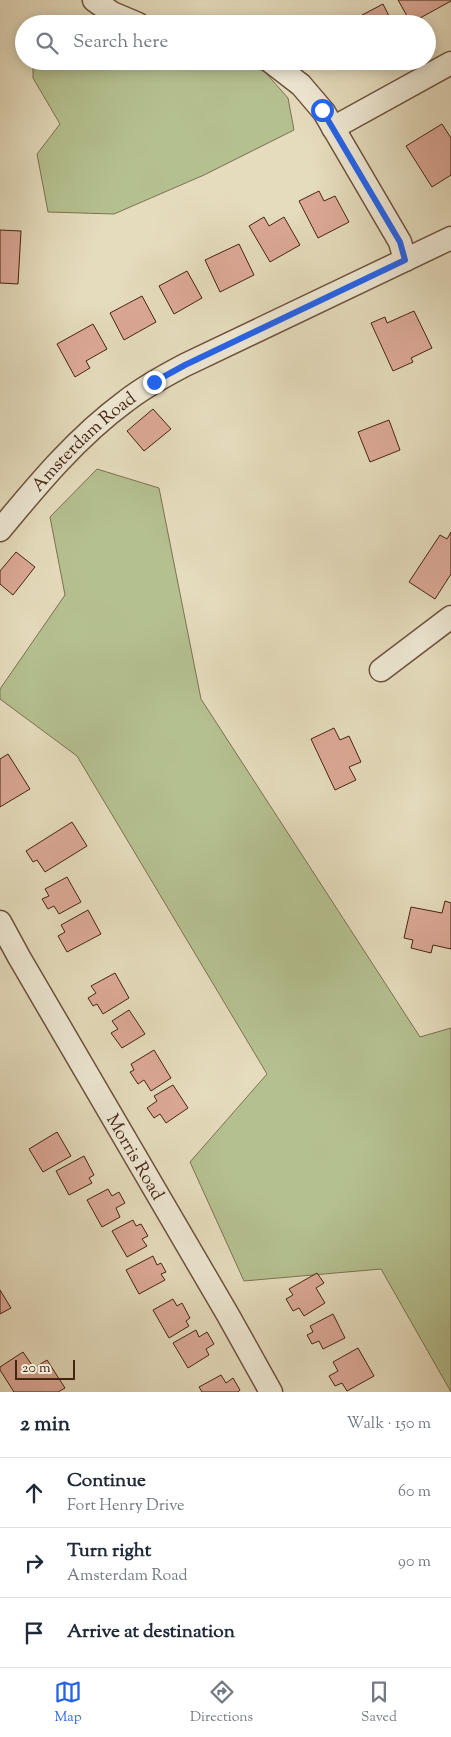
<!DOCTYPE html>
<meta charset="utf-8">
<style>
body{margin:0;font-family:"Sorts Mill Goudy",serif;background:#f6f6f7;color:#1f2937}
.scale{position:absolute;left:15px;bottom:12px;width:60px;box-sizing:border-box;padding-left:5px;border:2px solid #452411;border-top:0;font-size:14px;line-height:18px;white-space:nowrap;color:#452411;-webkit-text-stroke:4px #eee8d4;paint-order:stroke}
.stop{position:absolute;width:15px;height:15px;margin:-11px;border:4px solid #2563eb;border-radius:50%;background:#fff}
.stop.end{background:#2563eb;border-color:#fff;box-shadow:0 1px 5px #0008}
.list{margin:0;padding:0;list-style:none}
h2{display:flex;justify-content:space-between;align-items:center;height:65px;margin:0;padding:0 20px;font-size:21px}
h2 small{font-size:16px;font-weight:400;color:#747a83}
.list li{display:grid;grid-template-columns:32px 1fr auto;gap:15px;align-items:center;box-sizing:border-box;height:70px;padding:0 20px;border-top:1px solid #e0e1e3}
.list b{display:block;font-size:19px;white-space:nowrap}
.list p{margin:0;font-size:16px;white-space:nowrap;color:#747a83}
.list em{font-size:16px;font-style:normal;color:#747a83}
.icon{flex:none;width:28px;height:28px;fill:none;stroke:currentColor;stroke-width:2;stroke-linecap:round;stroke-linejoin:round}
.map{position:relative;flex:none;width:451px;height:1392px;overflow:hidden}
.search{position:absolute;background:#fff;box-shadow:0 2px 12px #0003;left:15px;right:15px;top:15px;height:55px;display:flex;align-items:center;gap:12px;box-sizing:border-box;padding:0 18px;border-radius:28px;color:#747a83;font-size:19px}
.sheet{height:275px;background:#fff}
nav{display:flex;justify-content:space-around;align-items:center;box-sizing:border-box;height:70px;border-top:1px solid #e0e1e3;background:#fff;font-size:14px;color:#747a83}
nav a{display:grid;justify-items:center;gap:2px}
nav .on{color:#2563eb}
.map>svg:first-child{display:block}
.green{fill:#b5c090;stroke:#7d7250}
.building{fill:#dca997;stroke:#452411}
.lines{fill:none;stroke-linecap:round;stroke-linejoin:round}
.minor-casing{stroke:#6d523c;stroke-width:25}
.minor{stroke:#eee8d4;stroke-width:22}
.route{stroke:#2563eb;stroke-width:6}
.labels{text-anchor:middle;stroke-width:4;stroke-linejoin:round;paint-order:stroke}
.street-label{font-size:18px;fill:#452411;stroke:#eee8d4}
</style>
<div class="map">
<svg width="451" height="1392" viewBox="0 0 451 1392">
<rect width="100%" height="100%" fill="#e5dcbd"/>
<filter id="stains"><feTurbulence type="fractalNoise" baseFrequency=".004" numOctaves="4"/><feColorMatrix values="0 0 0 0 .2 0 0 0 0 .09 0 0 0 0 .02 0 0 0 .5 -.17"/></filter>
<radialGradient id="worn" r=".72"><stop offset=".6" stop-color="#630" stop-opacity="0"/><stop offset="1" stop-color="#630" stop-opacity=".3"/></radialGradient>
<path class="green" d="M33,61h206l26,11 23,26 6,32 -90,45 -90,39 -66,-2 -11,-58 23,-30 -27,-46z
M97,469l62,19 42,211 219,338 31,-9v364l-70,-123 -137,12 -54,-119 77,-88 -190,-318 -77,-57v-10l65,-94 -15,-78z"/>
<path class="building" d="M398,0h53v1l-40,22z
M383,4l10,20h-48z
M442,124l9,14v37l-19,12 -26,-41z
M319,191l5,10 11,-5 14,26 -31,16 -19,-37z
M264,217l5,9 15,-9 16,28 -30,17 -21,-36z
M0,230l21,1 -3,53 -18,-1z
M239,244l15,31 -34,17 -15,-32z
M187,271l15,27 -28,16 -15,-28z
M142,296l14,26 -32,18 -14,-27z
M414,311l18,37 -21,10 2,4 -20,9 -22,-48 14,-6 2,6z
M93,324l14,25 -21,12 4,7 -15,9 -18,-33z
M153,409l18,20 -27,22 -17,-20z
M389,420l11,30 -30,12 -12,-30z
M451,532v42l-16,25 -26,-17 31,-47 7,4z
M16,552l19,15 -22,28 -13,-11v-13z
M334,728l6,12 9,-4 12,26 -12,5 7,13 -21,10 -24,-51z
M8,754l22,35 -30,18v-48z
M72,822l15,24 -42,26 -8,-12 -4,2 -7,-11z
M67,877l14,25 -22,12 -5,-8 -6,3 -6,-10 7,-3 -4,-7z
M445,901l6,2v46l-18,-4 -2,8 -20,-5 2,-8 -9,-2 7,-31 31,6z
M88,910l13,24 -34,18 -9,-16 7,-4 -4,-7z
M115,973l14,25 -26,16 -6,-10 -4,2 -5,-8 8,-5 -5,-7z
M129,1010l16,24 -23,14 -11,-15 7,-4 -6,-8z
M154,1050l17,28 -20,13 -7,-11 -6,4 -8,-12 4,-2 -3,-6z
M173,1085l15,23 -22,15 -6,-9 -6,4 -7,-10 10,-7 -3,-5z
M57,1132l14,24 -28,16 -14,-23z
M84,1156l10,19 -5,3 3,5 -23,12 -13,-24z
M108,1189l4,7 7,-4 6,11 -9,5 4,9 -18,10 -15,-27z
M133,1220l3,6 5,-2 7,12 -6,3 5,7 -20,11 -15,-26z
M153,1256l4,9 4,-2 5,9 -5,2 4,6 -26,14 -13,-24z
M317,1273l7,10 -8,5 9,15 -21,13 -5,-8 -6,3 -7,-12 7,-4 -4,-6z
M0,1290l11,18 -11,6z
M173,1299l4,7 5,-3 8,15 -4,3 3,5 -20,12 -16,-28z
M333,1314l12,24 -22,11 -4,-8 -7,3 -5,-9 6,-3 -3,-6z
M196,1330l3,7 8,-5 7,12 -8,5 3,6 -21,13 -15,-25z
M358,1348l16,28 -27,15 -5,-8 -7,3 -6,-10 9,-5 -5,-9z
M23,1352l11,16 13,-8 18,28 -7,4h-44l-14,-22v-3z
M221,1375l5,8 7,-5 7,12 -2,2h-36l-3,-5z"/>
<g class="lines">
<g class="minor-casing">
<g id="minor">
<path d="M94,0l18,13 26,11"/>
<path d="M270,61l31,24 23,27 76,130 5,18"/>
<path d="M333,128l118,-65"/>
<path id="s1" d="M0,530c38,-46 77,-93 126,-129 18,-14 38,-25 59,-36l266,-127"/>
<path d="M381,670l70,-53"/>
<path id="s2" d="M0,922l19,35 209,358 43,77"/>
</g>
</g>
<use href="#minor" class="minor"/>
</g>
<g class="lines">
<path class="route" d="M154,382l31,-17 220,-105 -5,-18 -78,-132"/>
</g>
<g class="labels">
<g class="street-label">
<text dy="6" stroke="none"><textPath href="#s1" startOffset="122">Amsterdam Road</textPath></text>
<text dy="6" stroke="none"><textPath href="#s2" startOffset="271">Morris Road</textPath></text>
</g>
</g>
<rect width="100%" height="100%" filter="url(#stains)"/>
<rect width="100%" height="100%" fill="url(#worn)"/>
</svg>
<div class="scale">20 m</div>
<div class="stop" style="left:322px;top:110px"></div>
<div class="stop end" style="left:154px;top:382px"></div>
<div class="search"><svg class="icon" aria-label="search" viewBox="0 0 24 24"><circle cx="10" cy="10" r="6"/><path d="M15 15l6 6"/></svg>Search here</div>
</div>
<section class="sheet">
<h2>2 min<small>Walk · 150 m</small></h2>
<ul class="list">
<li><svg class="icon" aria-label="ahead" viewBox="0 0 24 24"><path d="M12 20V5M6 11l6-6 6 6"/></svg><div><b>Continue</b><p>Fort Henry Drive</p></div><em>60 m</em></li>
<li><svg class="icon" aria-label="right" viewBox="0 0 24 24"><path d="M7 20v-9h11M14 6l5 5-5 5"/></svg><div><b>Turn right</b><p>Amsterdam Road</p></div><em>90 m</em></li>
<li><svg class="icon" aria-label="arrive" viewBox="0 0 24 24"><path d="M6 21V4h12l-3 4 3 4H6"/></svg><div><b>Arrive at destination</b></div></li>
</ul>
</section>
<nav>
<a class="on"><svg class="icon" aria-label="map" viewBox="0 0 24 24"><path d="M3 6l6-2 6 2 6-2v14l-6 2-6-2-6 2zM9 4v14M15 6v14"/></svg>Map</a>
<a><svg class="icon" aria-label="directions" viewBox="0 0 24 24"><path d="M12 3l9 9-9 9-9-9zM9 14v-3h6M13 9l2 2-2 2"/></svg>Directions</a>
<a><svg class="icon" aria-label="saved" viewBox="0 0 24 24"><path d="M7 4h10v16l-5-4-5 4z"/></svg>Saved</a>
</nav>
